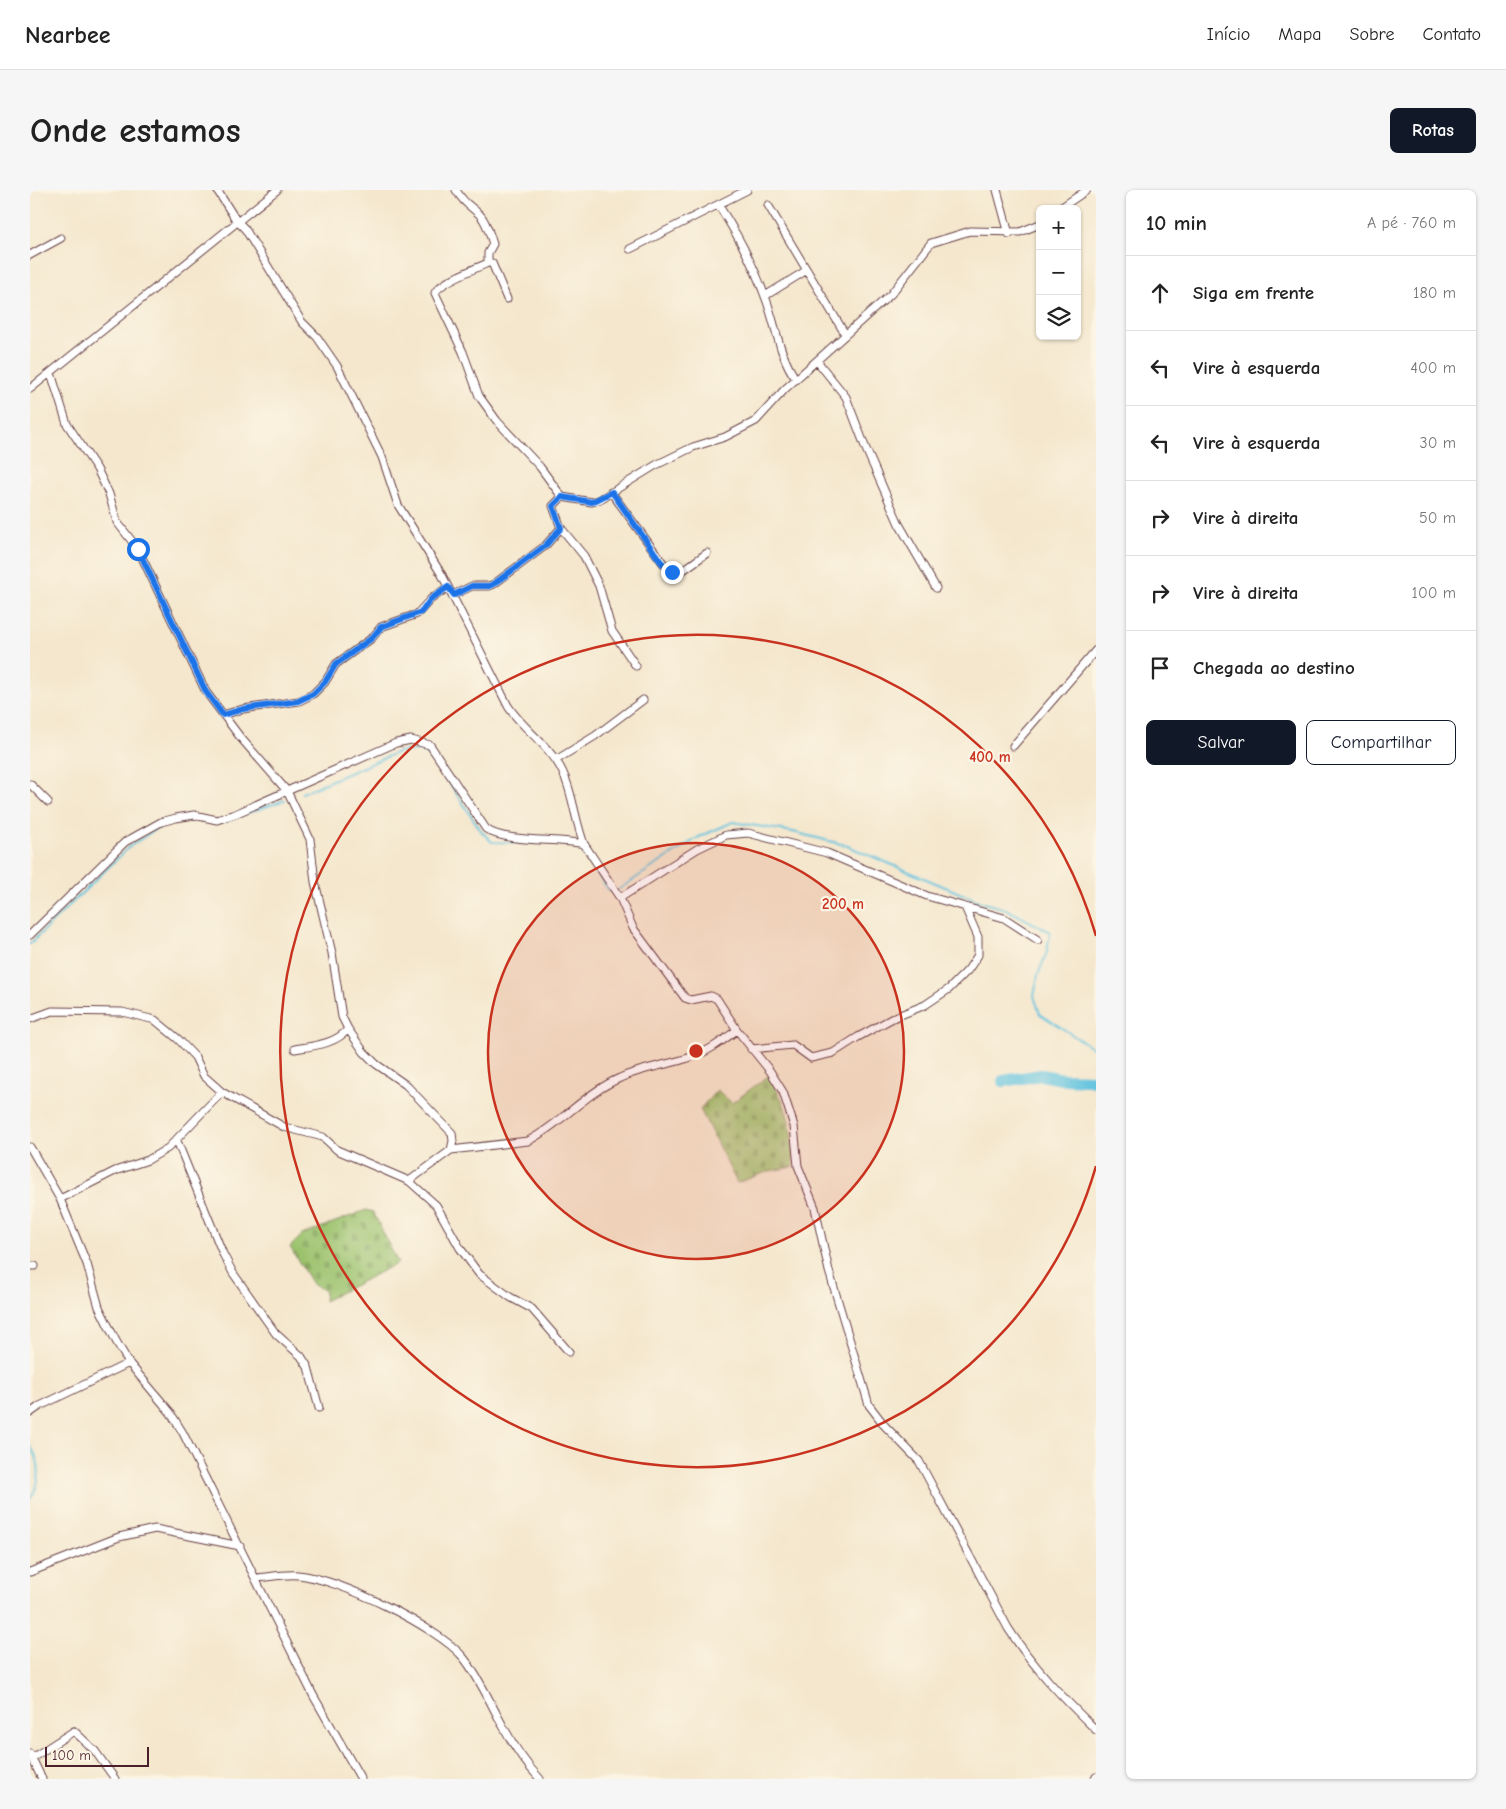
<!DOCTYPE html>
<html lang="pt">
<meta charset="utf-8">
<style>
body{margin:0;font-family:"Comic Neue",sans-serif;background:#f6f6f6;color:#222}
.controls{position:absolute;right:15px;top:15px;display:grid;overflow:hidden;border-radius:8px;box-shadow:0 1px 4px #0004}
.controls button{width:45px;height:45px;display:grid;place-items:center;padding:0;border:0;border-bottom:1px solid #e0e0e0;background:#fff;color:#222;font:25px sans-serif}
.scale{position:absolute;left:15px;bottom:12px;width:104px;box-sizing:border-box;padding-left:5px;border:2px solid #4a1f2b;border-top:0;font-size:14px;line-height:18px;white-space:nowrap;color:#4a1f2b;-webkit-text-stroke:4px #fcf5e5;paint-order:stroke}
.stop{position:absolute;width:15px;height:15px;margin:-11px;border:4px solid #1a73e8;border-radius:50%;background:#fff}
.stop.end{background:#1a73e8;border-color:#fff;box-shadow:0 1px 5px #0008}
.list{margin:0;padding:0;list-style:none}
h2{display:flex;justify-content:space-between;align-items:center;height:65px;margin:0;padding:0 20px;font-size:21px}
h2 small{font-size:16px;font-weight:400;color:#767676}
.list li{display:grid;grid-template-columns:32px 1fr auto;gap:15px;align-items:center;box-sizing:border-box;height:75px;padding:0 20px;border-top:1px solid #e0e0e0}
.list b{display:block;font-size:19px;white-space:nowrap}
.list em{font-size:16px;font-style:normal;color:#767676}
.actions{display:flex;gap:10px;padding:15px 20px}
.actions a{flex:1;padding:11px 0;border:1px solid #111827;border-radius:8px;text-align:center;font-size:18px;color:#111827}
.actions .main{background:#111827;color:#fff}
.icon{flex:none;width:28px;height:28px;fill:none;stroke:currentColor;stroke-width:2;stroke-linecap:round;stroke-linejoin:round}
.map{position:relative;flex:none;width:1066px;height:1589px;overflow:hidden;border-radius:8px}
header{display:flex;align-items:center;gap:30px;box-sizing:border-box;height:70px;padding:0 25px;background:#fff;border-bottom:1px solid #e0e0e0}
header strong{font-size:24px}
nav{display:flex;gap:28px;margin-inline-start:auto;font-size:18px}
.intro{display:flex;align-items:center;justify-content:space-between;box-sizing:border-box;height:120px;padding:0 30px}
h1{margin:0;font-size:35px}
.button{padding:12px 22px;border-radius:8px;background:#111827;color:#fff;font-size:18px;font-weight:700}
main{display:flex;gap:30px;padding:0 30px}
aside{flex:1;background:#fff;border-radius:8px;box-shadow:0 1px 4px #0004}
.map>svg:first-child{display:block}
.cemetery{fill:url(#cemetery-stones);stroke:#72704c}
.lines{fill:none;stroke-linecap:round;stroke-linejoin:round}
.stream{stroke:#60c2df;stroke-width:2}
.river{stroke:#60c2df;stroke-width:12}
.minor-casing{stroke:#643d43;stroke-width:9}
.minor{stroke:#fff;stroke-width:7}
.route{stroke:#1a73e8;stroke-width:6}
.ring{fill:none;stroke:#c8321e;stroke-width:2.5}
.centre{fill:#c8321e;stroke:#fcf5e5;stroke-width:2.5}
.ring-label{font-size:15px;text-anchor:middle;font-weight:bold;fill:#c8321e;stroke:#fcf5e5;stroke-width:4.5;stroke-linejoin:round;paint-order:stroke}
</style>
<header>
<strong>Nearbee</strong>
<nav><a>Início</a><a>Mapa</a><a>Sobre</a><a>Contato</a></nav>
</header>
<div class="intro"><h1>Onde estamos</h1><a class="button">Rotas</a></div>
<main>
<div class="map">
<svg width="1066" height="1589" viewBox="0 0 1066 1589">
<defs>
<pattern id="cemetery-stones" width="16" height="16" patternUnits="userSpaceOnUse" patternTransform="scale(1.25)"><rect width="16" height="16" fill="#9bc26d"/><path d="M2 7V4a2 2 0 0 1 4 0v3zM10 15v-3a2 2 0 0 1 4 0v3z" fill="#87a65f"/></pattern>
</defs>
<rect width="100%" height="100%" fill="#fcf5e5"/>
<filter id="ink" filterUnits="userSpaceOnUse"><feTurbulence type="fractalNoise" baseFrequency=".02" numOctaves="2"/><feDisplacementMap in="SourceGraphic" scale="10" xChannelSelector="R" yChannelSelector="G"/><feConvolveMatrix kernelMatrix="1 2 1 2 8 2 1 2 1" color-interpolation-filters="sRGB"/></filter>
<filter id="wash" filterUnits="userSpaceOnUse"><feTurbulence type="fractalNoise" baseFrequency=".0096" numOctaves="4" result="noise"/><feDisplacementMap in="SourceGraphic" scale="20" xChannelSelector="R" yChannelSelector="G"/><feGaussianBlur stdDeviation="1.12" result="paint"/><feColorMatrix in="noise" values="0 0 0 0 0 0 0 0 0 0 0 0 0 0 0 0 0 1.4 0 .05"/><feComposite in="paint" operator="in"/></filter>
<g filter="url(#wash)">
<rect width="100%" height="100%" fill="#f4e7cd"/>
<path class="cemetery" d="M738,886c22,31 24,54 26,91l-25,4 -32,12 -37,-74 17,-19 15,13z
M336,1020l7,2 25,51 -74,38 1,-10 -13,-7 -22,-37 12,-12z"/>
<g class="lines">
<path class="stream" d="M272,603l96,-41 24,-2 14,13 46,69 10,10 41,1
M174,631l10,2
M189,633l66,-23
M549,656l28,42 4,3
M589,699l80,-52 34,-15 60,10 52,13 136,57 25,7 44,23 -3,20 -9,23 -4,21 6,18 56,36
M0,754l99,-97 30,-20
M0,1256c12,15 11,39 0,53"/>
<path class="river" d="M973,891l38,-6 22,4 33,1"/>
</g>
</g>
<g filter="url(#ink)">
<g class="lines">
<g class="minor-casing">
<path id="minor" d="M187,0l19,30 9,9 57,93 15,15 20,29 45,91 16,48 44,70 66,131c14,22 36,35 49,56 15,22 17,56 27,82
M426,0c8,13 12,14 23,24 7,6 11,21 14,30l-5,9v10
M967,0l12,44
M738,15l77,129
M689,16c19,29 35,60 47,93 10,26 13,57 30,80
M1029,19l28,-19
M600,59l117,-59
M0,65l31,-17
M735,106l42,-26
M477,109l-15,-36h-4c-12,5 -48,19 -53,30l28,59 16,44 18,25 43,46 22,30 30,5 7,-2 57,-35 37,-18 32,-10 31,-16 29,-32 106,-95 40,-51 39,-12 50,1 20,-8
M787,171l29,36 20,52 33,75 37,64
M0,199l247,-199
M581,302l58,79h13l25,-18
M532,307l-9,9 8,22 23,28 15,30 13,45 24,35
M423,405l19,-9h17l5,-2 51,-38 16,-18
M193,525l20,-6 56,-8 14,-7 12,-12 11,-18 36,-26 9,-11 36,-13 14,-15 17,-12
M983,556l83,-96
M526,570l39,-24 48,-36
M0,594l18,18
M590,708l77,-49 29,-14 22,-2 79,20 100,43 77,22 34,22
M0,745l95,-93 36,-20 15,-4 18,-3 23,5 18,-6 161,-71 15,-3 19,5 56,84c19,14 71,9 98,15l36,54 13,30 52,70 6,2 20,-4 6,3 20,31 33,41 13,21 11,34 4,40 17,42 14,63 40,134 16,21 34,35 89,167c25,39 55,70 88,102
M0,829l22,-8 70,1 33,8 23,19 17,18 9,19 18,16 62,35 39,10 14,13 72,31 42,-31 2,-9 -1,-8 -46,-48 -30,-21 -12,-12 -16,-23 -6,-12 -10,-64 -17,-71 -5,-43 -23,-48 -47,-54 -34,-45 -68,-143 -21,-27 -8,-28 -12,-25 -30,-45 -16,-51
M265,859c18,-3 41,-5 53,-20
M721,859l42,-4 18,13 22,-5 25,-16 35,-19 32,-13 24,-16 19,-19 10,-15v-18l-13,-30
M147,951l46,113 10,19 43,61 25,22 7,11 11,41
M0,957l30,52 27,65 12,43 17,34 13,22 41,49 13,21 130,262 48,84
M421,960l77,-9c33,-17 57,-48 92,-63 24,-11 50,-13 74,-22 16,-5 29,-16 43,-26
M379,991l27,24 24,43 19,26 31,23 22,12 37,43
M30,1009l55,-28 33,-11 20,-12 54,-56
M0,1076h5
M0,1223l10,-7 89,-43
M0,1382l89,-35 36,-8 85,17
M226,1388c13,-1 28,-4 42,-3 39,3 140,52 165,82 17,21 27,46 40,69 10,19 22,37 37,53
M0,1564l12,25
M2,1568l42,-27 21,20 20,28
M1065,1589l1,-2"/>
</g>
<use href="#minor" class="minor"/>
</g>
</g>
<g class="lines" filter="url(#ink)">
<path class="route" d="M108,359l68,143 17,23 20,-6 55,-8 15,-7 12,-12 11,-18 36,-26 9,-11 40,-15 10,-13 17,-12 6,8 18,-9h17l5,-2 51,-38 16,-18 -8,-22 9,-9 30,5 20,-10 49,70 11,10"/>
</g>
<circle cx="666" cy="861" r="208" fill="#c8321e" fill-opacity=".12"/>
<g class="ring">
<circle cx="666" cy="861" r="208"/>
<path d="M1066 976A416 416 0 1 1 1066 746"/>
</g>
<circle cx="666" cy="861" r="8" class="centre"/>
<g class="ring-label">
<text x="960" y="572">400 m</text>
<text x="813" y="719">200 m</text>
</g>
</svg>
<div class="controls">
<button>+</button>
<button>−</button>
<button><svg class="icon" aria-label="layers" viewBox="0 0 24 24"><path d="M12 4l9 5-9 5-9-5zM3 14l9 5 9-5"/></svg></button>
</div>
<div class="scale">100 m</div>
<div class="stop" style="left:108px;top:359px"></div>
<div class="stop end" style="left:642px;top:382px"></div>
</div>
<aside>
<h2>10 min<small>A pé · 760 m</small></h2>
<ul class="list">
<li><svg class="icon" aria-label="ahead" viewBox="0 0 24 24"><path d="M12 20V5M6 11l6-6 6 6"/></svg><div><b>Siga em frente</b></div><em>180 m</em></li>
<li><svg class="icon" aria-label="left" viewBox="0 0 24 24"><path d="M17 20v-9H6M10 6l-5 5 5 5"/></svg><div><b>Vire à esquerda</b></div><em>400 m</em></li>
<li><svg class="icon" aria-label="left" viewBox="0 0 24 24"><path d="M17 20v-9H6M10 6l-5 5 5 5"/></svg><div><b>Vire à esquerda</b></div><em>30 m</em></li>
<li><svg class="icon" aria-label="right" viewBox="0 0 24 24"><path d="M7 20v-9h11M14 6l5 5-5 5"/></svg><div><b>Vire à direita</b></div><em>50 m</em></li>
<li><svg class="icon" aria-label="right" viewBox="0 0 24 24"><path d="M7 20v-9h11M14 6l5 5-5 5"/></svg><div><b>Vire à direita</b></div><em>100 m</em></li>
<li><svg class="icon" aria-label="arrive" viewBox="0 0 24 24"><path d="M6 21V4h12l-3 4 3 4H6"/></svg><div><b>Chegada ao destino</b></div></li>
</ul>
<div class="actions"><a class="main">Salvar</a><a>Compartilhar</a></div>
</aside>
</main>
